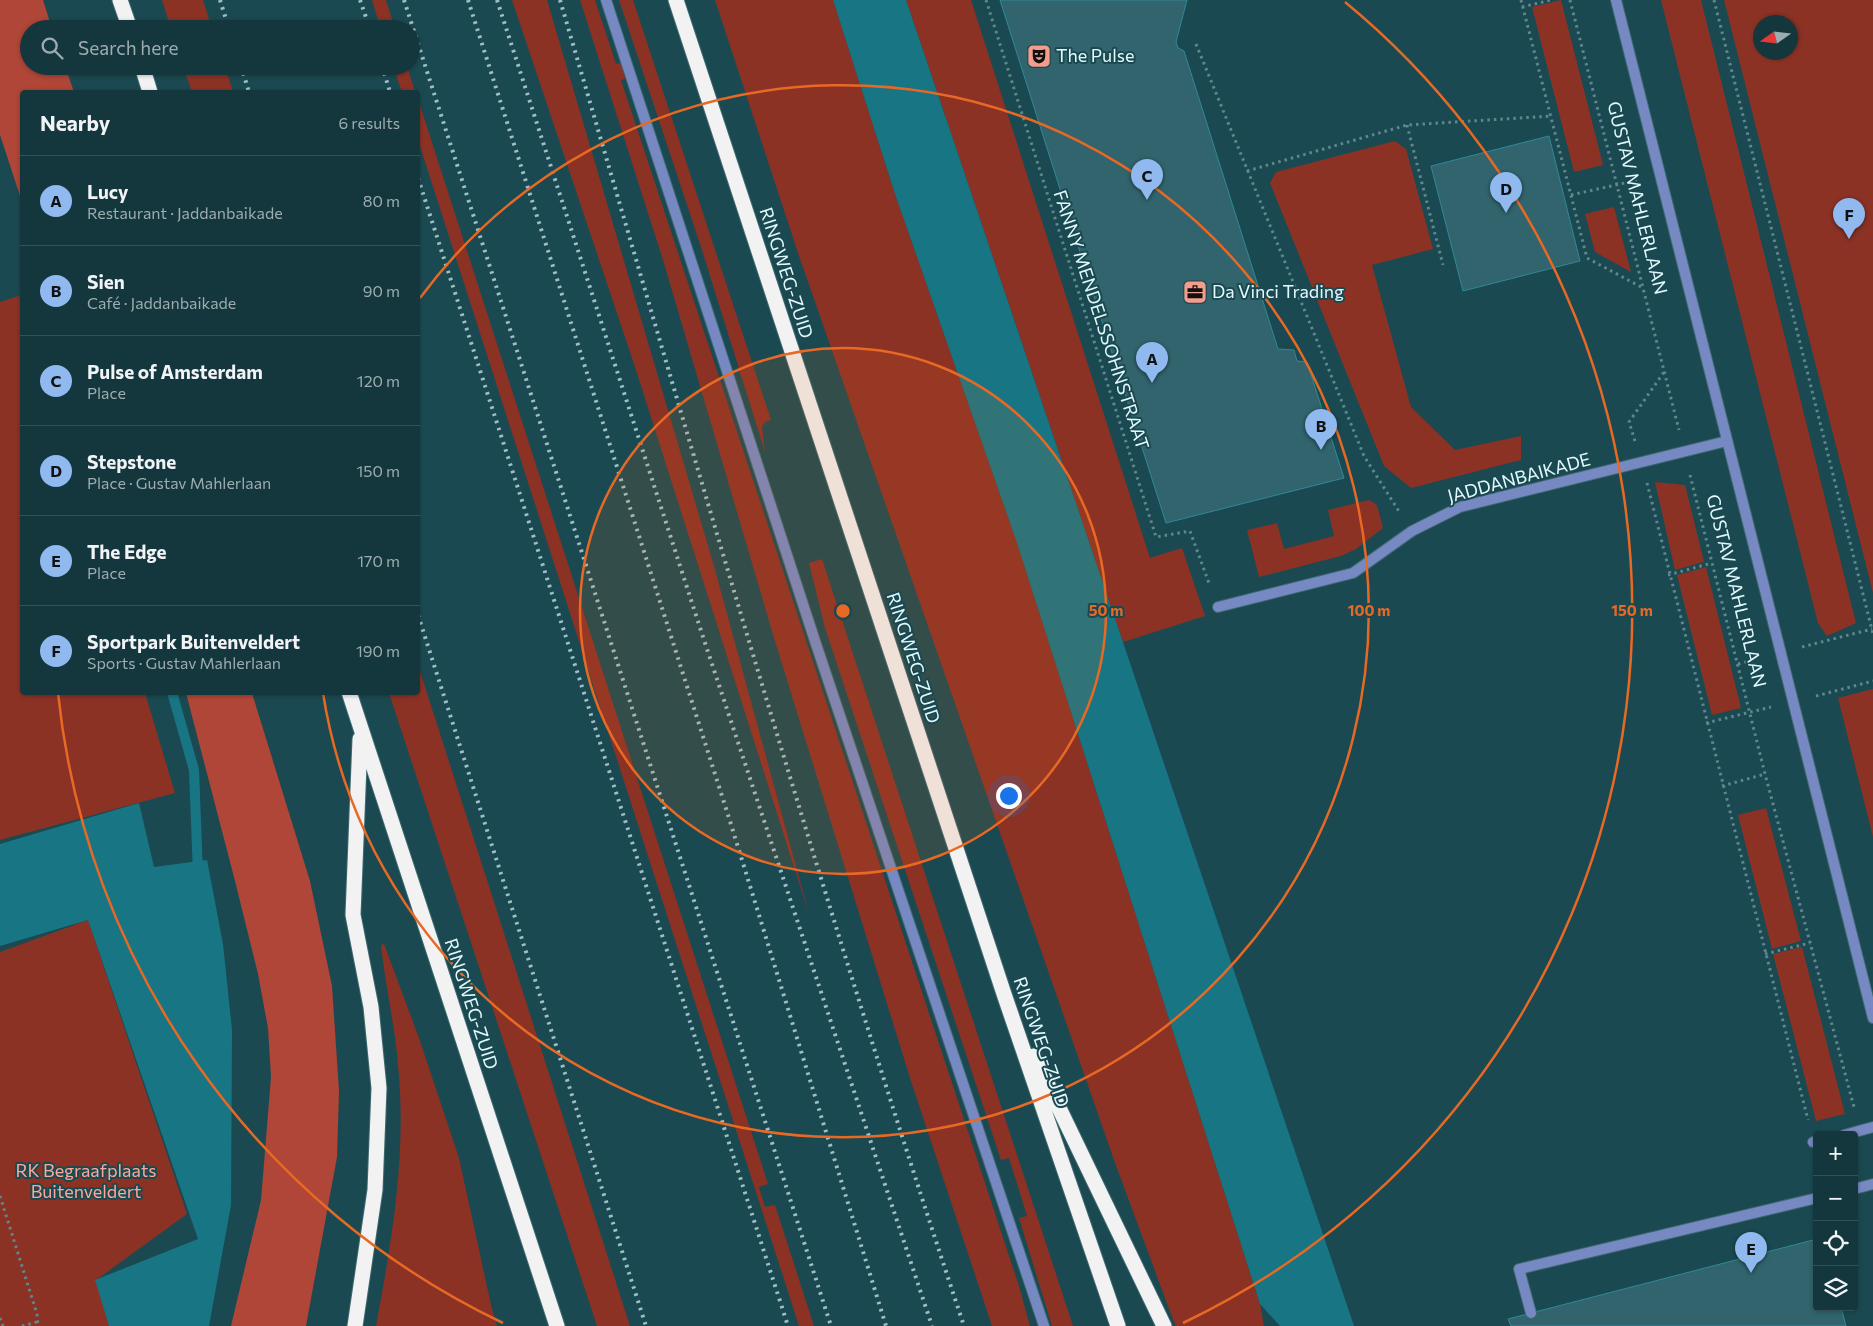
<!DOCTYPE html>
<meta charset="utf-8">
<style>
body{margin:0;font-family:Commissioner,sans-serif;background:#1d3f44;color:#f1f3f6}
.controls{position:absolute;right:15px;bottom:15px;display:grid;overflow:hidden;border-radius:5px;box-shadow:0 1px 4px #0004}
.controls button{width:45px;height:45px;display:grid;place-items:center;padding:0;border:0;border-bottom:1px solid #335157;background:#14373d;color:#f1f3f6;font:25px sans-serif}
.compass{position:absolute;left:1753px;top:15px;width:45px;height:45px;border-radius:50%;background:#14373d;box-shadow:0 1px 4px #0004;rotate:256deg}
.you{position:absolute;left:1008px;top:795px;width:18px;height:18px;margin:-12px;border:4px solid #fff;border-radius:50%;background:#1a73e8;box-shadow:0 0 0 8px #1a73e833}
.badge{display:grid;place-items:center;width:32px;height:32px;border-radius:50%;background:#90b9f0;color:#111;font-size:16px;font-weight:700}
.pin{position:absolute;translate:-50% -41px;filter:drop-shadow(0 1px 2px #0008)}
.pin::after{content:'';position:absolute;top:26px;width:18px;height:15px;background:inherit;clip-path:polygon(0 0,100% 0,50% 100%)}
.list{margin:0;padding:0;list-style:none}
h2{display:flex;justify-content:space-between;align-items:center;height:65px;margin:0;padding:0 20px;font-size:21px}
h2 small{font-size:16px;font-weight:400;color:#9dacb0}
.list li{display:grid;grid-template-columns:32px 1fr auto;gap:15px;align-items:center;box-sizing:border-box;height:90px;padding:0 20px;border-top:1px solid #335157}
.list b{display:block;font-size:19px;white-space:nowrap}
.list p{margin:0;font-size:16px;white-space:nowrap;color:#9dacb0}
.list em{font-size:16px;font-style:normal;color:#9dacb0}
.icon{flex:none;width:28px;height:28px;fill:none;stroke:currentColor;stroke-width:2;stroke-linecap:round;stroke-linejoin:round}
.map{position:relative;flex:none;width:1873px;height:1326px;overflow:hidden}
.search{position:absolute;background:#14373d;box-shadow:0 1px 4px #0004;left:20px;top:20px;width:400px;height:55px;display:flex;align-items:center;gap:12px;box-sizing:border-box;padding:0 18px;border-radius:28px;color:#9dacb0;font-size:19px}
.panel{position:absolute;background:#14373d;box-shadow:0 1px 4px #0004;left:20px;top:90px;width:400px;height:605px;border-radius:5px}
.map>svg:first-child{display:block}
.green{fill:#8b3225;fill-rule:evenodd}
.forest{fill:#af4637}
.water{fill:#187684}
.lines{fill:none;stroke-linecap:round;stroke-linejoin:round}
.stream{stroke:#187684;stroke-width:10}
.building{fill:#31646d;stroke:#308998}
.lane-casing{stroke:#3f6970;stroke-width:12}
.street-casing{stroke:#3f6970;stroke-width:12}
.highway-casing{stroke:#3f6970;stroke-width:17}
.path{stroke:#60878d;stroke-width:3;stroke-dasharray:2.5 4;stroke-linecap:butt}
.lane{stroke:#7789c3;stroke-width:10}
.street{stroke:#7789c3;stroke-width:10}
.highway{stroke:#f2f2f2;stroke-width:15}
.rail{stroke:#9fbfc4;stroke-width:4;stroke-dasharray:2.5 5;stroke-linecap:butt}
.ring{fill:none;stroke:#e76924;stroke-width:2.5}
.labels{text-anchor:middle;stroke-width:4;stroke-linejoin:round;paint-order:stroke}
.poi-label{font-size:18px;fill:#e2fafe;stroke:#1b4951;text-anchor:start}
.street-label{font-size:18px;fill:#e2fafe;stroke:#1b4951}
.park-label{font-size:18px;fill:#fca899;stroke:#1b4951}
.centre{fill:#e76924;stroke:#1b4951;stroke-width:2.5}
.ring-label{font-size:15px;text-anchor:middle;font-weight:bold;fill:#e76924;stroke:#1b4951;stroke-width:4;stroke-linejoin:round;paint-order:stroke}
</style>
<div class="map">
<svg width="1873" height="1326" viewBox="0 0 1873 1326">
<rect width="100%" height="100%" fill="#1b4951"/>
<path class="green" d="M162,0h41l9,29h-41z
M372,0h14l9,29h-14z
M512,0h35l167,566 95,348 -173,-544z
M580,0h15l21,64 5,-1 4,16 -4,1 398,1206 11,40h-38l-82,-248 -136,-440 -111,-378z
M619,0h14l138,420 -6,2 -3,5 3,25 -64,-205z
M715,0h118l62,194 122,349 243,761 4,22h-88l-4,-9 -58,-157 -316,-907z
M906,0h65l179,558 32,-10 23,68 -82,26z
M1561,0l42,165 -29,7 -42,-165z
M1661,0h40l155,623 -29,13 -9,-13z
M1724,0h149v593zM1790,22v30h-30v-30z
M183,66h42l8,26h-41z
M393,66h14l8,26h-13z
M418,99l350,1085 -9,3 6,20 10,-2 39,121h-15l-381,-1186z
M1395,141l11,8 27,100 -61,16 39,142 44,43 66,-14v24l-110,28 -27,-22 -114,-283 6,-11z
M1614,207l17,65 -36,-20 -10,-38z
M22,295v397l123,1 30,100 -175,47v-538z
M1655,482l30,3 19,77 -29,8z
M1369,500l8,5 6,23 -27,21 -15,7 -82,21 -12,-47 30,-7 7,26 50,-13 -6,-26z
M822,559l251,767h-21l-33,-108 8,-2 -18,-58 -8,2 -176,-532 -16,-65z
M1706,567l35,141 -29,7 -35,-140z
M418,665l212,661h-33l-208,-633 29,-1z
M1873,689v148l-35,-139z
M1766,808l35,133 -29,8 -34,-134z
M88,920l99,294 -91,66 13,46h-109v-374z
M384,944l35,94 40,120 32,147 6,21h-121c16,-86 31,-173 22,-261 -3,-40 -13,-80 -17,-120z
M1802,947l43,167 -29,7 -43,-167z"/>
<path class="forest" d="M0,0h43l9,29h-23v37h36l9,26h-52v110l-22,-67z
M186,693h66l58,188 22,105 7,105 -2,66 -31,169h-75l30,-126 10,-123 -3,-49 -10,-54 -23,-93z"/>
<path class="water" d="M833,0h73l448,1326h-74l-20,-22 -243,-761 -122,-349z
M139,803l15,64 53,-7 16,84 9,86 -1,175 -22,121h-100l-14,-46 103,-41 -110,-319 -88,26v-102z"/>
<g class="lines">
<path class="stream" d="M172,692l22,78 4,104"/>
</g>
<path class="building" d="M1000,0h187l-11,42 2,6 6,3 94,298 16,1 3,11 10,1 37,116 -178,45z
M1549,136l31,125 -117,30 -32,-125z
M1817,1239v68h24l5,19h-335l-3,-7z"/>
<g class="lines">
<g class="lane-casing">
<path id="lane" d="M606,0l210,644 228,682
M1854,1189l19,-5
M1531,1313l-12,-44 298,-71"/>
</g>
<g class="street-casing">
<path id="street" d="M1616,0l257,1018
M1218,607l135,-34 59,-42 48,-24 267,-66
M1844,1135l29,-8
M1813,1142l4,-1"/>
</g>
<g class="highway-casing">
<path id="highway" d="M120,0l10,29
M676,0l328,994 114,332
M142,66l8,26
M349,692l208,634
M1034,1056l130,270
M355,1326l20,-136 4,-102 -8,-81 -18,-92 7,-176"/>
</g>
<path class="path" d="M986,0l170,537 34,-6 20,55
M1521,0l66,258 56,30
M1570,0l109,430
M1714,0l159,634
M1522,7l29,-7
M1196,44l168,412 36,57
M1407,125l36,140
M1247,171l160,-46 145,-9
M1571,195l67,-15
M1635,441l-6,-19 35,-50
M1690,475l75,299 89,333
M1647,483l161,637
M1668,575l44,-12
M1802,647l70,-18
M1738,664l19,-5
M1816,696l57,-15
M1706,723l65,-16
M1722,786l43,-12
M1765,954l45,-11
M0,1196l37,118 1,12
M0,1318l3,8
M22,1326l15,-4"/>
<use href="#lane" class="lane"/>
<use href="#street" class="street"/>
<use href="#highway" class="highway"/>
<path class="rail" d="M220,0l9,29
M360,0l10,29
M404,0l427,1326
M468,0l261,818 157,508
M497,0l207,640 228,686
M560,0c130,443 258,887 404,1326
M241,66l8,26
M382,66l8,26
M418,178l370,1148
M418,615l228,711"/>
</g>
<circle cx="843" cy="611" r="263" fill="#e76924" fill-opacity=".12"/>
<g class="ring">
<circle cx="843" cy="611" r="263"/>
<path d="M420 298A526 526 0 1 1 323 693"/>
<path d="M503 1323A789 789 0 0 1 58 693M1345 2A789 789 0 0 1 1183 1323"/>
</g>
<defs>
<g id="theatre-square" transform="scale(1.25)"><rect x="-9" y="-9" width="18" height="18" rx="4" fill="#f49d8d" stroke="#1b4951"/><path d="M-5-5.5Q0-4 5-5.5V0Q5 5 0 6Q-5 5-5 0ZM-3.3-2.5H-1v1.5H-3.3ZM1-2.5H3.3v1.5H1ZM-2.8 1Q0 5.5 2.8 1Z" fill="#111"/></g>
<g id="office-square" transform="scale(1.25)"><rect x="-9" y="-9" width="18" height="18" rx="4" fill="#f49d8d" stroke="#1b4951"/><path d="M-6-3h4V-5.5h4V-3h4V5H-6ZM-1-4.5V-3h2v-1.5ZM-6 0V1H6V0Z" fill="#111"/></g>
</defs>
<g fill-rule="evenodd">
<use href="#theatre-square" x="1039" y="56"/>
<use href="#office-square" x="1195" y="292"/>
</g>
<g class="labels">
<g class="poi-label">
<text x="1056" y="62">The Pulse</text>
<text x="1212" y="298">Da Vinci Trading</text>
</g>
<g class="street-label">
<text transform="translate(1637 198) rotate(76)" y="6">GUSTAV MAHLERLAAN</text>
<text transform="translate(786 273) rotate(72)" y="6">RINGWEG-ZUID</text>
<text transform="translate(1101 320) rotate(72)" y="6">FANNY MENDELSSOHNSTRAAT</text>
<text transform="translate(1519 478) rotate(-15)" y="6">JADDANBAIKADE</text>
<text transform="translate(1736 591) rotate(76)" y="6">GUSTAV MAHLERLAAN</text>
<text transform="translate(913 658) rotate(72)" y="6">RINGWEG-ZUID</text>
<text transform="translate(471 1004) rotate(72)" y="6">RINGWEG-ZUID</text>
<text transform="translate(1041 1042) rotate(71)" y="6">RINGWEG-ZUID</text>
</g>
<g class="park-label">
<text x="86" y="1177">RK Begraafplaats<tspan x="86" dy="21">Buitenveldert</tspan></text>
</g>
</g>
<circle cx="843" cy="611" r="8" class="centre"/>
<g class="ring-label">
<text x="1106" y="616">50 m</text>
<text x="1369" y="616">100 m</text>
<text x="1632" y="616">150 m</text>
</g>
</svg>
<div class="controls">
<button>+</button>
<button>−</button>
<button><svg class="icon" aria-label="locate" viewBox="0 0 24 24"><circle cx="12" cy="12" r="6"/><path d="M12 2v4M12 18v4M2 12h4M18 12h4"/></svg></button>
<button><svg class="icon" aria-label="layers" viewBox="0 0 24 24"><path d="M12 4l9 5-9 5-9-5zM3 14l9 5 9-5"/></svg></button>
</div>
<svg class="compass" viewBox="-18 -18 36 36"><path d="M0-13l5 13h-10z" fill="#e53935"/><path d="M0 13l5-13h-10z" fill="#9dacb0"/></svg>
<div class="you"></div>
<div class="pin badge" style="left:1152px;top:383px">A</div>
<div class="pin badge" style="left:1321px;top:450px">B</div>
<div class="pin badge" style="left:1147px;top:200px">C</div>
<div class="pin badge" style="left:1506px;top:213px">D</div>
<div class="pin badge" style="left:1751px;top:1273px">E</div>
<div class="pin badge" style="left:1849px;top:239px">F</div>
<div class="search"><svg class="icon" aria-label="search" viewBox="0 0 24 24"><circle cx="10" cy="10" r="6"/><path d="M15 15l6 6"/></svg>Search here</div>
<section class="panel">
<h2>Nearby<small>6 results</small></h2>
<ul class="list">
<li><span class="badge">A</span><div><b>Lucy</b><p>Restaurant · Jaddanbaikade</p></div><em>80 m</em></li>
<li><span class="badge">B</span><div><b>Sien</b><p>Café · Jaddanbaikade</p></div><em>90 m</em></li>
<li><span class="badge">C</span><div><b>Pulse of Amsterdam</b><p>Place</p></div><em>120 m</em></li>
<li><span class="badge">D</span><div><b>Stepstone</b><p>Place · Gustav Mahlerlaan</p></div><em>150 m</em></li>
<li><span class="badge">E</span><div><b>The Edge</b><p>Place</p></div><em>170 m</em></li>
<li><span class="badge">F</span><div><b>Sportpark Buitenveldert</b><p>Sports · Gustav Mahlerlaan</p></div><em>190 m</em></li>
</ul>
</section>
</div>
